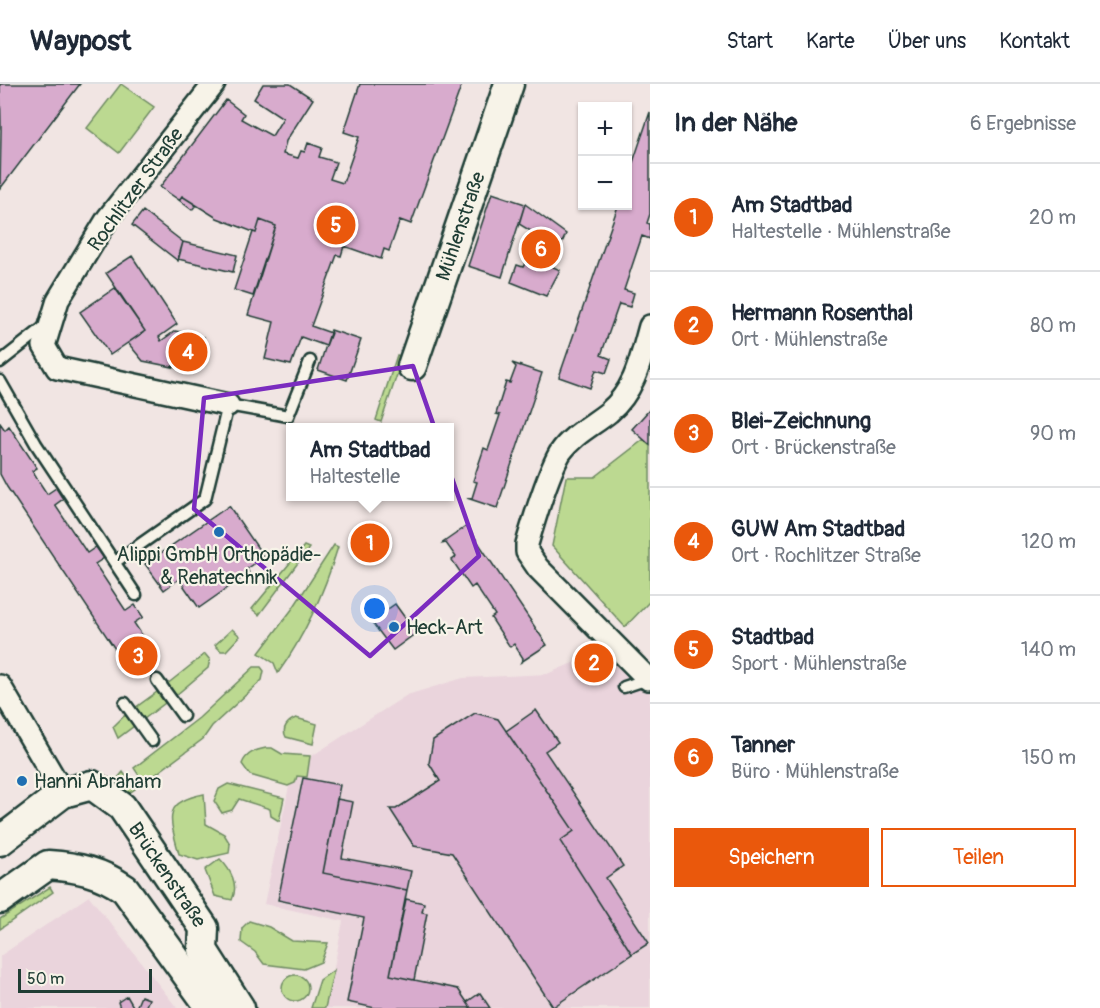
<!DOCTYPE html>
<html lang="de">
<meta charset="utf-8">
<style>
body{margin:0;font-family:Pangolin,sans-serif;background:#f6f6f7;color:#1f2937}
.controls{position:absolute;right:18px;top:18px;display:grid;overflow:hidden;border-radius:0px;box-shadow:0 2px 4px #0004}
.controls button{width:54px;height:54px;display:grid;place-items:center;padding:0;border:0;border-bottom:2px solid #e0e1e3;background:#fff;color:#1f2937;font:30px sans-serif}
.scale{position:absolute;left:18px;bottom:15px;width:134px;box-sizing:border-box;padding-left:6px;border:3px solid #1f3d34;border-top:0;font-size:16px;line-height:21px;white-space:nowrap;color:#1f3d34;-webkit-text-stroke:4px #f7f3e8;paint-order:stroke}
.you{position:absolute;left:375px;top:525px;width:21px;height:21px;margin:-15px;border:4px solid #fff;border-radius:50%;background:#1a73e8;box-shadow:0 0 0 9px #1a73e833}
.badge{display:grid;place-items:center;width:39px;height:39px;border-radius:50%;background:#ea580c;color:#fff;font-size:20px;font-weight:700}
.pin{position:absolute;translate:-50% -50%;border:3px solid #fff;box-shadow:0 2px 6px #0006}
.popup{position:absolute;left:286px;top:339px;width:168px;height:78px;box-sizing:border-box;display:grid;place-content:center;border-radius:0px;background:#fff;filter:drop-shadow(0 2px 4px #0005);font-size:20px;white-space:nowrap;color:#747a83}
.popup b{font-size:22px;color:#1f2937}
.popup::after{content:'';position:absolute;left:50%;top:100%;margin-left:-12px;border:12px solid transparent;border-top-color:#fff}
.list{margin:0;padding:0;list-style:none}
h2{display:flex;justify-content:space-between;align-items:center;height:78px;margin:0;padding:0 24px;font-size:26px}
h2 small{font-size:20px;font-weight:400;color:#747a83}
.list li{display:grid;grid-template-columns:39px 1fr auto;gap:18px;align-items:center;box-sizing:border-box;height:108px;padding:0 24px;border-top:2px solid #e0e1e3}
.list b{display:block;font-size:22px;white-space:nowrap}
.list p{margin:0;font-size:20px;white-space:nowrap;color:#747a83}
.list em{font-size:20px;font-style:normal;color:#747a83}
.actions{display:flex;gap:12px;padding:18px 24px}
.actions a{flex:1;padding:14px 0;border:2px solid #ea580c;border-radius:0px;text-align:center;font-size:21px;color:#ea580c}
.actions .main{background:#ea580c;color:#fff}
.map{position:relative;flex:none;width:650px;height:924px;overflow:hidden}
header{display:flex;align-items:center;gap:36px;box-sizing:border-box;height:84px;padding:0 30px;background:#fff;border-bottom:2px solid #e0e1e3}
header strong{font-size:28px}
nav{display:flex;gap:33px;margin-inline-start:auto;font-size:21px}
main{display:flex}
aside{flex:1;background:#fff}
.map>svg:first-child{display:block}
.built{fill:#ead4dc}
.green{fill:#bcd991;stroke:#6e8b62;stroke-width:1.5}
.building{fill:#d8abcd;stroke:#1f3d34;stroke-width:1.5}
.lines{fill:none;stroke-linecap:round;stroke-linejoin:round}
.lane-casing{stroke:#1f3d34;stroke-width:15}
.street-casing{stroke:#1f3d34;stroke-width:26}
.secondary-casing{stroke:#1f3d34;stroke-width:33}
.lane{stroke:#f7f3e8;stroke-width:10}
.street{stroke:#f7f3e8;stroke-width:21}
.secondary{stroke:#f7f3e8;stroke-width:28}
.marked{fill:none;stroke:#7b2cbf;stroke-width:4.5;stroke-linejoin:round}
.poi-dot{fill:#1f6fb2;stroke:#f7f3e8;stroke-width:2}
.labels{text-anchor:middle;stroke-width:4.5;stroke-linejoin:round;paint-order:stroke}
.street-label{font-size:20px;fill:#1f3d34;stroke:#f7f3e8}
.poi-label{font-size:20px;fill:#1f3d34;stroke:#f7f3e8;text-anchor:start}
</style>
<header>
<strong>Waypost</strong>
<nav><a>Start</a><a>Karte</a><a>Über uns</a><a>Kontakt</a></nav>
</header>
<main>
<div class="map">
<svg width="650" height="924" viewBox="0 0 650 924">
<rect width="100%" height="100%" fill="#f1e5e3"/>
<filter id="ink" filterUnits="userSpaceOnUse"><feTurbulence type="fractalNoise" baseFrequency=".0167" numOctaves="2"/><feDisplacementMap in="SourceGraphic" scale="12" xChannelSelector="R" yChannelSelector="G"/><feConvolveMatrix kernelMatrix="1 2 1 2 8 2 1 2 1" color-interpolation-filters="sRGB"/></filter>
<g filter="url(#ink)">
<path class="built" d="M603,566l42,29 5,-3v332h-324l17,-87 -79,-17 29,-136 114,-73 56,-17 84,-4z
M89,812l88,112h-177v-52z"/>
<path class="green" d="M121,0l33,23 -35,46 -32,-25z
M397,271l6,2 -22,65 -5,-2z
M643,356l7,6v155l-25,26 -73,-81 14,-69h29z
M334,461l4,2c-14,46 -32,87 -60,126l-4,-10 -15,-10 34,-45z
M304,462l5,2 -50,67 -7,-6z
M232,545l8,7 -14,15h-5l-6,-6z
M205,570l5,6 -2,8 -33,28 -9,-11z
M254,583h7l3,4 -2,9 -50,46 -9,13 -59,44 -10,-15 65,-50z
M157,608l8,11 -21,16 -9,-11z
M125,631l9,11 -16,12 -5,-11z
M296,634l21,6 -4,20 -27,-7c-5,-9 2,-16 10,-19z
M266,664h6l10,6 28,2 -3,21 -10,-1 -2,7 -7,3 -38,-11 -8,-11c4,-11 14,-14 24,-16z
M123,688l12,17 -9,6 -14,-10z
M228,700l56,14 -5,23 -8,-5 -1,-7 -31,-10 -7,11 -10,3 -8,-12 5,-12z
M204,710l2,30 18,10 6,10 -1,9 -31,7 -19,-6c-9,-35 -18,-52 25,-60z
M220,775c11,11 19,26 12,41l-17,-4 -10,-26z
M50,803l3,5 -53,37v-10z
M249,837l20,6 23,14 36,2 -7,19 -17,7 -40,-5 -9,-12 -14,-10 1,-14z
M334,886l-9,38h-14l9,-28z
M282 904a13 13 0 1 1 26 0a13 13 0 1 1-26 0Z"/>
<path class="building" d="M0,0h80l-80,105 1,-61z
M263,0h27l23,15 -27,42 -3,13 15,4 3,-7 4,1 3,-9 14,5 -3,9 17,5 -6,17 13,4 16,-46 -15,-5 16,-48h102l-51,140 -11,-4 -11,31 -5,-2 -3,10 -37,-13 -3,10 -4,-1 -26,71 20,7 -5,13 -25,-9 -10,28 -26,-6 9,-37 -26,-7 28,-89 -16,-6 -4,13 -39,-15 -35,-22 -3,4 -19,-13 66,-87 18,14 -3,5 31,17 11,-18 -29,-19z
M650,28v102l-3,9 3,1v15l-8,-3 -18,54 10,3 -4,14 -11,-3 -18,51 10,4 -5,14 -10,-3 -6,18 -31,-11 59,-171h10v-29z
M492,109l33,11 -23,73 -34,-11z
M182,112l14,9 -4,5 -13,-10z
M525,120l41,30 -15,32 9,4 -14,26 -35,-14 6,-17 6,2 16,-31 -20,-12z
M143,127l40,31 -5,19 -46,-36z
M260,136l16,6 -23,70 -19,-6 19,-58 3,1z
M183,158l54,13 -4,17 -55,-13z
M132,172l45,68 -18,13 2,4 14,-10 6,1 -8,35 -30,-6 -15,-18 17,-12 -39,-58z
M115,204l30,43 -35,24 -30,-43z
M331,246l30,10 -14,40 -29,-10z
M181,248l23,5 -9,35 -22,-5z
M512,279l30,10 -45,135 -30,-10h5l5,-16 -4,-1 11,-33 4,2 12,-35 -4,-1 10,-32 4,1 6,-16z
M650,325v36l-18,-16z
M0,339l5,7 4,-4 28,42 -5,3 15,23 9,-6 7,11 -8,6 32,48 9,-6 8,11 -9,6 31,47 9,-6 8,12 -9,6 18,27 -25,17 -120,-180 -7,-13z
M229,422l35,51 -17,12 2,4 -50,35 -20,-29 -15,11 -19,-26z
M467,442l80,119 -26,17 2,-4 -9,-14 -4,3 -19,-29 4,-3 -20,-30 -4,3 -19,-28 4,-3 -10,-14 -5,1z
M395,520l21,29 -23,17 -22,-29z
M536,626l22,32 -13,9 78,115 -17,12 43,65 -17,11 -72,-113 14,-10 -68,-100z
M475,629l23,6 76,112 -14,10 72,113 -79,53 -101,-154 -38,-7 -24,-37h6l44,-28 -11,-18 4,-23z
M303,694l37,7 -17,88 84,17 -17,85 68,14 13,19h-96l-28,-6 17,-84 -86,-18z
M337,715l16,3 -11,56 69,13 -4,19 -84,-17z
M406,815l18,4 -2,9 5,1 -13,67 -24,-5z
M480,909l10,15h-19l-4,-6z
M127,912l7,12h-14l-2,-6z
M141,912l8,3 -4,9h-9z"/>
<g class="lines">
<g class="lane-casing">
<path id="lane" d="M0,278l47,-37
M0,297l36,63 100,151
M115,478l90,-63 23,-94 60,11 22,-55
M157,596l26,36
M624,603l24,-8
M125,619l27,38"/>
</g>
<g class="street-casing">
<path id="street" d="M214,0l-106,134 -50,82 -14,46 13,22 171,37
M650,242c-9,32 -14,63 -41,86 -16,13 -37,23 -49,41 -12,21 -26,67 -33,91v8l11,16 110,111 2,-2
M0,602l63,107"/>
</g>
<g class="secondary-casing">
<g id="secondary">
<path id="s1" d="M412,282l97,-282"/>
<path id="s2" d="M0,757l63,-48 29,-8 30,22 82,121 -1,22 37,58"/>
<path d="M0,815l48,-34c29,2 53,7 77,24l86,119"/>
</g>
</g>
<use href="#lane" class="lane"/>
<use href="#street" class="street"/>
<use href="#secondary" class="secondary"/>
</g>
</g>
<path class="marked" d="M413,282l66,190 -109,100 -176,-147 10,-111z"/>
<g class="poi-dot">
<circle cx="219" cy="448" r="6"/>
<circle cx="394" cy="543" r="6"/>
<circle cx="22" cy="697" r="6"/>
</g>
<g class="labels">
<g class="street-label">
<text transform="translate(135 105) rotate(-54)" y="7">Rochlitzer Straße</text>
<text dy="7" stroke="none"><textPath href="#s1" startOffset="148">Mühlenstraße</textPath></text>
<text dy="7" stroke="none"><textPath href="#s2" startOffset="228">Brückenstraße</textPath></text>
</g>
<g class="poi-label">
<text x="219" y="477" text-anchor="middle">Alippi GmbH Orthopädie-<tspan x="219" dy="23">&amp; Rehatechnik</tspan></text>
<text x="406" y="550">Heck-Art</text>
<text x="34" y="704">Hanni Abraham</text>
</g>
</g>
</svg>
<div class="controls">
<button>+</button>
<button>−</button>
</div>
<div class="scale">50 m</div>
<div class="you"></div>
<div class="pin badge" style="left:370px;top:459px">1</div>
<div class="popup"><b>Am Stadtbad</b>Haltestelle</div>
<div class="pin badge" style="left:594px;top:579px">2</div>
<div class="pin badge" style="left:138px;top:572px">3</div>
<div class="pin badge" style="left:188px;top:268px">4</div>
<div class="pin badge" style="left:336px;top:141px">5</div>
<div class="pin badge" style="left:541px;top:165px">6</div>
</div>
<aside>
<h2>In der Nähe<small>6 Ergebnisse</small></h2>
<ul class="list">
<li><span class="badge">1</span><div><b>Am Stadtbad</b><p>Haltestelle · Mühlenstraße</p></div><em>20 m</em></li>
<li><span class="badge">2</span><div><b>Hermann Rosenthal</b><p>Ort · Mühlenstraße</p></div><em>80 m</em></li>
<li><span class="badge">3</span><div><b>Blei-Zeichnung</b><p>Ort · Brückenstraße</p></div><em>90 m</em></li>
<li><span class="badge">4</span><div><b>GUW Am Stadtbad</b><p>Ort · Rochlitzer Straße</p></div><em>120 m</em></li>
<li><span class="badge">5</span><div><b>Stadtbad</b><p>Sport · Mühlenstraße</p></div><em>140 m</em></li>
<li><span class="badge">6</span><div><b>Tanner</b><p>Büro · Mühlenstraße</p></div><em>150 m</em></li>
</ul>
<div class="actions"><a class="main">Speichern</a><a>Teilen</a></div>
</aside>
</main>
